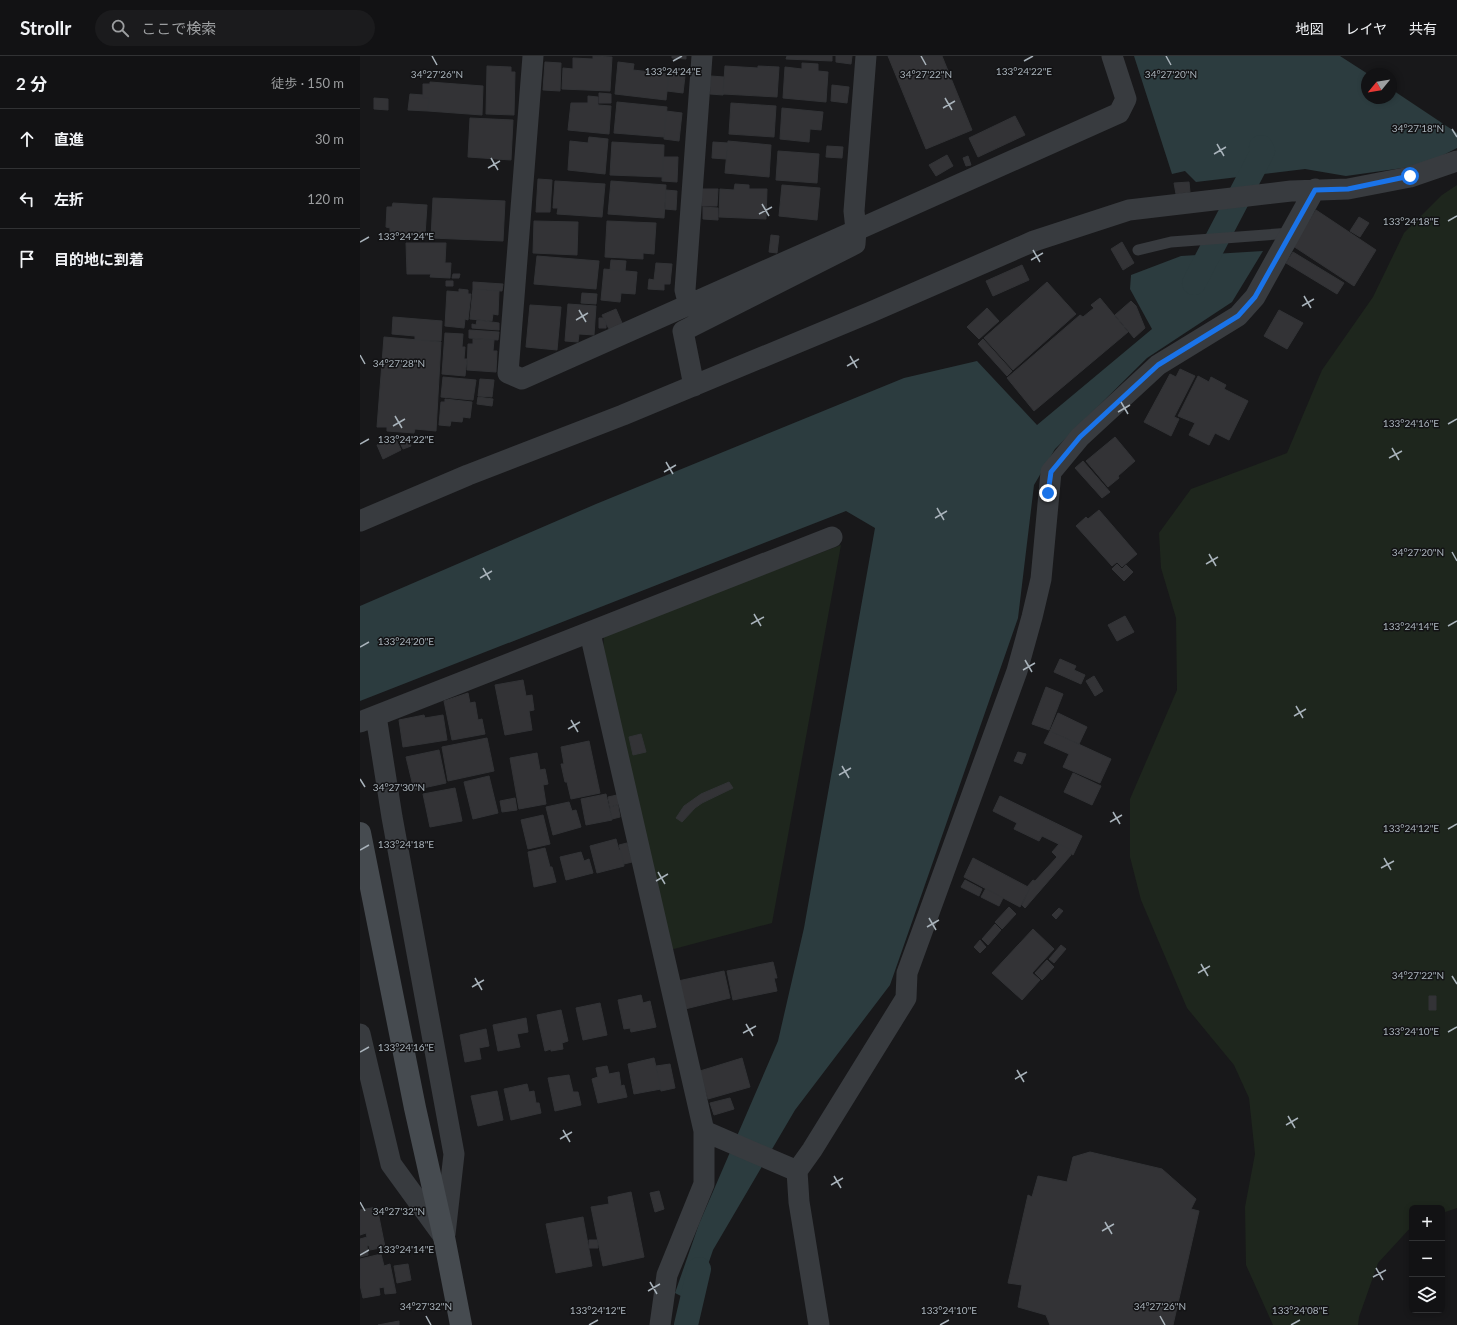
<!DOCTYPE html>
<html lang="ja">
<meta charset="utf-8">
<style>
body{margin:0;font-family:Lato,"Noto Sans JP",sans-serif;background:#1b1b1d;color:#f1f3f6}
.controls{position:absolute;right:12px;bottom:12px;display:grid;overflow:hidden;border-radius:6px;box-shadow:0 2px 6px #0003}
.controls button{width:36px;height:36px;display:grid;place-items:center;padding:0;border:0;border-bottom:1px solid #313234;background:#121214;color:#f1f3f6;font:20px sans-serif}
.compass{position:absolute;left:1001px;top:12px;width:36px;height:36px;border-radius:50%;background:#121214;box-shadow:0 2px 6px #0003;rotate:240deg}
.stop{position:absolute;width:12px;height:12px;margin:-9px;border:3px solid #1a73e8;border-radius:50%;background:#fff}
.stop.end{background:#1a73e8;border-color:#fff;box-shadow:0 1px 4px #0008}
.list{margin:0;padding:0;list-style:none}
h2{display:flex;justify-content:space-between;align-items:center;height:52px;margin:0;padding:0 16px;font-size:17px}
h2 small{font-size:13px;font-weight:400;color:#9c9ea0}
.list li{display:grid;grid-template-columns:26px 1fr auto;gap:12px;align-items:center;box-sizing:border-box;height:60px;padding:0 16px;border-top:1px solid #313234}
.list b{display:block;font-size:15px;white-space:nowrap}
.list em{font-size:13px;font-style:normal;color:#9c9ea0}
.icon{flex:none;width:22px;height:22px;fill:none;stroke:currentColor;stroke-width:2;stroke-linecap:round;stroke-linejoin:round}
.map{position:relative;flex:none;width:1097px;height:1269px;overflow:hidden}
header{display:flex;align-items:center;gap:24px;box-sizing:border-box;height:56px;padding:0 20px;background:#121214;border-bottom:1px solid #313234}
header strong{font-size:19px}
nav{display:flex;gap:22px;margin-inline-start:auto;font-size:14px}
.search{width:280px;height:36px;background:#1b1b1d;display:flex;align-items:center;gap:10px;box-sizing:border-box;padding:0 14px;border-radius:22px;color:#9c9ea0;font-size:15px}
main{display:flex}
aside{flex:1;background:#121214}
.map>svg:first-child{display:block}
.green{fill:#1e261d}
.water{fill:#2c3c3f}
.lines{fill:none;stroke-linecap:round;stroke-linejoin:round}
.canal{stroke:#2c3c3f;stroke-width:24}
.building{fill:#333336;stroke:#323336}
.lane{stroke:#383b3f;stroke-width:11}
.street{stroke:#383b3f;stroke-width:21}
.secondary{stroke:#464b50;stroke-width:22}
.route{stroke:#1a73e8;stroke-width:5}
.ticks{fill:none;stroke:#a9b3bb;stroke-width:1.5}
.ticks-label{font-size:10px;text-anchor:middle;fill:#a9b3bb;stroke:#131315;stroke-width:3;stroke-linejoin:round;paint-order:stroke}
</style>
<header>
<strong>Strollr</strong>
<div class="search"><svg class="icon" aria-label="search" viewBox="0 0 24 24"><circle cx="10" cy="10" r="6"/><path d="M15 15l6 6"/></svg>ここで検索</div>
<nav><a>地図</a><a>レイヤ</a><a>共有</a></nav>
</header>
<main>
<aside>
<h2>2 分<small>徒歩 · 150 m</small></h2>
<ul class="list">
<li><svg class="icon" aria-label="ahead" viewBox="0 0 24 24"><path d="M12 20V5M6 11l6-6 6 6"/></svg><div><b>直進</b></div><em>30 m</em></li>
<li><svg class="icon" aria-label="left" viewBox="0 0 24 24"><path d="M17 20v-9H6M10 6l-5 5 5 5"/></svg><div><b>左折</b></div><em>120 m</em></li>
<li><svg class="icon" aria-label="arrive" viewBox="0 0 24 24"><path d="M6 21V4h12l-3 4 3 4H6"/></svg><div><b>目的地に到着</b></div></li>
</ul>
</aside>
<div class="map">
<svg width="1097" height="1269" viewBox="0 0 1097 1269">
<rect width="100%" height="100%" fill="#18181a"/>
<path class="green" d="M1097,129v1023l-15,5v-5h-30v18l-34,37 -19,54 -1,8h-85l-27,-60 -1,-58 10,-53 -6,-56 -15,-33 -47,-57 -46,-108 -11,-43v-58l47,-109 -1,-72 -15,-50 -2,-35 32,-44 96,-36 35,-83 51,-73 31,-64 38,-38z
M481,489l-69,378 -102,27 -67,-300 1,-14 10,-5z"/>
<path class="water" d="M774,0h206l28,18 -1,24h24v-9l66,44v15l-33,17 -78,11 -41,-7 -109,13 -11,-11 -13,3z
M903,195l-31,51 -85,56 -92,91 -21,36 -16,133 -128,367 -95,125 -82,140 -18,53 -20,-10 24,-69 79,-183 26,-113 71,-400 -29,-17 -486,190v-95l236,-102 308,-126 73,-17 60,64 115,-96 -22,-40 1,-14 50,-19z"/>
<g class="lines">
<path class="canal" d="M834,227l69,-132 -2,-4
M326,1269l13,-56"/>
</g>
<path class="building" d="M233,0l19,1 -2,34 -48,-2 1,-21 10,1v-11l20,1z
M312,0h14v3l-14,-1z
M427,0h45v5l-46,-2z
M476,0h16l-1,8 -15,-2z
M528,0h54l30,74 -46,19z
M185,6l16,1 -1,28 -17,-1z
M258,6l16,2 -1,6 36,4 -3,26 -51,-6z
M442,7l16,1v7l10,1 -2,30 -43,-4 2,-31 17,2z
M127,10l24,1v5h4l-1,43 -28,-1z
M365,10l33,2v-2l21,1 -2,30 -54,-3z
M309,18l16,2 -2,17 -16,-2z
M351,20l13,1 -1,18 -13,-1z
M70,26l53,4 -1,29 -54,-4 1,-13h-6v-14h7z
M472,29l17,2 -2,16 -16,-2z
M239,37l12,1v9h-12z
M50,38l13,1v3h6l-1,13 -20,-1z
M228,40l10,1v8l13,1 -2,28 -41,-4 3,-27h17z
M14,42l14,1v11l-14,-1z
M257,46l50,5 -3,30 -50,-4z
M371,47l45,3 -2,31 -45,-3z
M422,52l41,4 -2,18 -11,-1 -1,13 -29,-3z
M306,55l16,2 -3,28 -15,-2z
M655,60l10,19 -47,22 -9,-19z
M110,62l43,2 -2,40 -43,-3z
M229,81l19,2 -3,35 -37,-4 2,-29 18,2z
M368,85l43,4 -2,32 -44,-4z
M252,86l52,3 -1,32 -53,-2z
M353,86l15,1 -2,16 -14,-1z
M467,90l16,1 -1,11 -16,-1z
M418,95l41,3 -2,29 -41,-3z
M587,99l6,11 -17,10 -7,-11z
M608,100l3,9 -5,1 -3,-8z
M303,101h15l-1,25 -15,-1z
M178,123l14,1 -2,32h-14z
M195,125l50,3 -3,33 -45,-3 1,-6h-5z
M251,125l55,4 -2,33 -56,-4z
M829,126l1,10 -14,2 -2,-11z
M375,128l14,1v4h18l-1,30 -47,-2 1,-28 14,1z
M422,129l38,3 -3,32 -38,-4z
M342,133h16l-1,17h-15z
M306,134l11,1 -1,19 -11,-1z
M73,142l72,3 -2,40 -72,-3z
M33,147l34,2 -2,30 -35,-3v-4l-4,-1 1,-20h5z
M343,151l15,1v12l-15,-1z
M956,154l60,40 -22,36 -61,-40z
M999,161l10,6 -9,14 -10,-6z
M174,165l44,1 -1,33 -44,-2z
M247,165l49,2 -2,31 -11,-1v6l-38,-2z
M411,179l8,1 -2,17 -8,-1z
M762,186l12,21 -11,7 -12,-21z
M46,187h40l-1,20h6l-1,15 -20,-1 1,-3h-24z
M933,196l51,31 -7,11 -51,-31z
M177,200l62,5 -3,28 -62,-5z
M251,204l15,1 -1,10 -15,-1z
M296,207l16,1 -2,20h-6v6l-16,-1 1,-10 5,1z
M662,209l7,15 -36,16 -7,-15z
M244,213l33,3 -2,22 -14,-1 -1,9 -19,-2z
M93,218h7l-1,4h-7z
M86,225h7v5h-7z
M113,226l30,2 -1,7 -29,-2z
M687,226l29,32 -63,56 -29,-32z
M99,233l9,1v4h3l-3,26 -3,-1 -1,9 -19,-2 2,-35 12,1z
M113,233l26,2 -1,24 -5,-1 -1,7 -22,-2z
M222,237l15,1 -1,10 -15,-1z
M740,242l28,34 -94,79 -27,-33 73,-63 3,2 11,-9 -3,-3z
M771,245l5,5 9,22 -11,10 -19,-23z
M208,248l28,2 -2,29 -15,-1 -1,8 -13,-1z
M170,249l31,2 -4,43 -31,-3z
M627,252l12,13 -20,18 -12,-12z
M256,253l6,14 -13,6 -7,-14z
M919,254l24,13 -16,26 -23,-13z
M33,261l49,4 -1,20 -26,-1v-4l-23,-2z
M239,262h4l3,5v5h-7z
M117,264l22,3v7l-27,-2v-4l4,1z
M109,274l30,2 -1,8 -29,-2z
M85,277l18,1 -1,13h3l-1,12h3l-2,17 -23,-2z
M24,281l57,5 -5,89 -21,-2 -1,4 -27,-2v-4h-10z
M113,283l21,1 -1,11h4l-1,21 -29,-2 1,-26h5z
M623,283l29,32 -5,5 -29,-32z
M820,313l15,7 -21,41 5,2 -8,17 -27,-14 26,-48 6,3z
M838,320l11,6 2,-5 15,8 -2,4 24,12 -19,39 -14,-7 -6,12 -20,-10 6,-12 -17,-7z
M83,321l33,3 -3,20 -32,-3z
M120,323l14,1 -2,17 -14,-1z
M118,341l15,2 -1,7 -15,-2z
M85,343l27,3 -2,16 -7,-1 -1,5 -11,-1 -1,5 -11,-1 2,-23h4z
M35,381l6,13 -18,9 -6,-14z
M755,381l20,24 -17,15 1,2 -11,9 -22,-26z
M48,382l3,8 -8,3 -4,-9z
M723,405l27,31 -8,6 -27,-30z
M739,454l38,44 -15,13 -5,-5 -5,4 -36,-40 10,-9 2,2z
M757,508l5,5 4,-4 7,7 -9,9 -12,-12z
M765,560l9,16 -17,9 -9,-16z
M700,603l16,7 -2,4 11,5 -4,9 -27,-12z
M734,620l9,15 -8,5 -9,-15z
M163,624l3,16 6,-1 2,15 -5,1 3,19 -27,5 -10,-50z
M686,631l17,7 -14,36 -17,-6z
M108,637l2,10 5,-1 3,18 4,-1 3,15 -33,6 -8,-39z
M698,657l29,14 -8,17 -29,-13z
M64,659l1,3 18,-3 4,25 -44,7 -4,-27z
M690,675l61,28 -11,24 -37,-16 6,-13 -25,-11z
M281,678l5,18 -13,3 -4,-18z
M127,682l7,33 -46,10 -6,-34z
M229,685l11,52 -29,6 -4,-17h-2l-4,-18h3l-3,-17z
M79,694l7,33 -32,7 -8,-33z
M658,696l8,2 -4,10 -8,-3z
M177,697l3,17 5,-1 3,15 -5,1 3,19 -27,5 -9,-51z
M713,717l28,13 -9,19 -28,-13z
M129,720l9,37 -25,6 -9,-37z
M369,726l4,6 -31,15 -7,5 -13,14 -6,-4 8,-12 17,-12z
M95,732l7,33 -32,6 -7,-33z
M246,738l6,26 -26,5 -5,-26z
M257,739l2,9 -9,3 -2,-10z
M640,740l82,40 -9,19 -3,-2 1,-3 -29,-14 -3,5 -25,-12 3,-6 -24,-12z
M155,742l2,12 -15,2 -2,-11z
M209,746l3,9 4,-1 5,17 -28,8 -7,-28z
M258,749l2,12 -8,2 -2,-12z
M183,759l7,29 -22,5 -7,-29z
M256,783l3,11h2l3,16 -27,7 -7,-27z
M267,787l5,19 -8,2 -5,-19z
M699,788l12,6 -1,3 1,2 -46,53 -3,-3 8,-17 -3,-1 6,-7 2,1 22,-24 -5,-5z
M185,792l5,19h2l4,15 -22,5 -6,-35z
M221,796l3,9 5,-2 4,14 -27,7 -6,-23z
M613,802l57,30 -10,19 -56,-30z
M605,824l17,9 -3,7 -18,-9z
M626,832l17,10 -4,8 -18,-9z
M649,851l7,7 -14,15 -7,-7z
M699,852l4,3 -7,8 -4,-4z
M635,868l6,6 -13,15 -6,-6z
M673,873l21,20 -22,24 8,7 -18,20 -30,-27z
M620,884l6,7 -6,6 -6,-6z
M701,889l5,4 -12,14 -5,-4z
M687,904l7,7 -12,13 -7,-7z
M413,906l4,16h-3l3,13 -44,9 -6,-29z
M364,915l6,27 -45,11 -7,-28z
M281,939l2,8 7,-2 6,26 -25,5 -1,-4 -6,1 -6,-29z
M1069,940h7v14h-7z
M240,947l7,32 -24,5 -7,-32z
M201,954l7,31 -6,2 1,6 -12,2v-2l-6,2 -8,-36z
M166,962l2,14 -11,2 3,13 -22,4 -5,-26z
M126,973l3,17 -10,2 2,11 -16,3 -5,-27z
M294,1002l7,31 -27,5 -6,-30z
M382,1002l8,29 -42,12 -8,-28z
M310,1008l5,24 -14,3 -5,-25z
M247,1010l2,8 10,-2 2,14 3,-1 3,12 -29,6 -6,-24 6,-2 -2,-9z
M209,1019l4,17h5l3,13 -26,6 -7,-33z
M167,1028l2,8 5,-1 2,12h3l2,10 -30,7 -7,-31z
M137,1035l6,29 -25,6 -7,-30z
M370,1042l4,11 -20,6 -4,-12z
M730,1096l72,17 34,30 -5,10 8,2 -26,114h-123l-4,-10 -28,-8 4,-22 -14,-2 20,-88 4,2 6,-21 29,6 6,-25z
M299,1135l5,18 -9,3 -5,-19z
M271,1136l13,65 -41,9 -12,-59 18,-3 -1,-7z
M17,1151l8,40 -15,3 -4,-17 -6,2v-25z
M223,1161l9,49 -36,7 -10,-49z
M7,1181l2,8 -2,1 1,9 -8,2v-18z
M229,1184h8l1,8h-9z
M21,1198l3,12 6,-2 6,29 -11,1 -1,-7 -5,1 1,7 -17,3 -3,-13v-26z
M48,1208l3,16 -14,3 -3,-17z
M39,1265v4h-21z"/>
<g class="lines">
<path class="lane" d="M778,194l33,-8 120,-9"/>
<path class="street" d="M173,0l-25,317 14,6c199,-87 398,-178 597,-266l7,-14 -14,-43
M329,250l-4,-16 17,-234
M334,330l-11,-55 172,-87 1,-14 -2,-19 12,-155
M0,465l108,-46 155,-60 248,-103 163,-71 95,-31 162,-19 57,-2 62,-12 47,-16
M230,577l114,498v53l-37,91 -7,50
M16,660l16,101 62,337 -9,80
M0,666l472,-185
M0,978l31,130 53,73
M344,1075l93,40
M459,1269l-20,-123 -2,-31 15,-21 94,-152 1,-25 110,-302 15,-54 9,-38 10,-107 29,-35 78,-72 80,-49 17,-19 60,-108"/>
<path class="secondary" d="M0,777l55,275 29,129 17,88"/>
</g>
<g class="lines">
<path class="route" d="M688,437l3,-21 29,-35 78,-72 80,-49 17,-19 60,-107 33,-1 62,-13"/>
</g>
<path class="ticks" d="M72,0l5,9M561,0l5,9M806,0l5,9M313,5l9,-5M664,5l9,-5M585,42l7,12M583,52l12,-7M1092,73l5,8M857,88l7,12M854,98l12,-7M131,102l7,12M128,112l12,-7M402,148l7,12M399,158l13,-7M1088,165l9,-5M0,186l9,-5M673,194l7,12M671,204l12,-7M944,240l7,12M942,250l12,-7M219,254l7,12M216,264l12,-7M0,299l5,9M490,300l7,12M487,310l12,-7M761,346l7,12M758,356l12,-7M35,360l7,12M1088,368l9,-5M33,370l12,-7M0,388l9,-5M1032,392l7,12M1029,402l13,-7M306,406l7,12M304,416l12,-7M577,452l7,12M575,462l12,-7M1092,496l5,9M849,498l7,12M846,508l12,-7M123,512l7,12M120,522l12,-7M394,558l7,12M391,568l13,-7M1088,570l9,-5M0,591l9,-5M665,604l7,12M663,614l12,-7M936,650l7,12M934,660l12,-7M211,664l7,12M208,673l12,-7M482,710l7,12M479,719l12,-7M0,723l5,8M753,756l7,12M750,766l12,-7M1088,773l9,-5M0,794l9,-5M1024,802l7,12M1021,812l13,-7M298,816l7,12M296,825l12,-7M569,862l7,12M567,871l12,-7M841,908l7,12M838,917l12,-7M1092,920l5,8M115,922l7,12M112,931l12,-7M386,968l7,12M1088,976l9,-5M383,977l13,-7M0,996l9,-5M657,1014l7,12M655,1023l12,-7M928,1060l7,12M926,1069l12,-7M203,1074l7,12M200,1083l12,-7M474,1120l7,12M471,1129l12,-7M0,1146l5,9M745,1166l7,12M742,1175l12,-7M0,1199l9,-5M1016,1212l7,12M1013,1221l13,-7M290,1226l7,12M288,1235l12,-7M66,1260l5,9M800,1260l5,9M229,1269l9,-5M580,1269l9,-5M931,1269l9,-5"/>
<g class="ticks-label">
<text x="313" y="19">133°24'24"E</text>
<text x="664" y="19">133°24'22"E</text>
<text x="77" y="22">34°27'26"N</text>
<text x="811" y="22">34°27'20"N</text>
<text x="566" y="22">34°27'22"N</text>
<text x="1058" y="76">34°27'18"N</text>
<text x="1051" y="169">133°24'18"E</text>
<text x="46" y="184">133°24'24"E</text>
<text x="39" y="311">34°27'28"N</text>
<text x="1051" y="371">133°24'16"E</text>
<text x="46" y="387">133°24'22"E</text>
<text x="1058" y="500">34°27'20"N</text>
<text x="1051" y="574">133°24'14"E</text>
<text x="46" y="589">133°24'20"E</text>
<text x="39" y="735">34°27'30"N</text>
<text x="1051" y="776">133°24'12"E</text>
<text x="46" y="792">133°24'18"E</text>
<text x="1058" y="923">34°27'22"N</text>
<text x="1051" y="979">133°24'10"E</text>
<text x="46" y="995">133°24'16"E</text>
<text x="39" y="1159">34°27'32"N</text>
<text x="46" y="1197">133°24'14"E</text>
<text x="66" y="1254">34°27'32"N</text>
<text x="800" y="1254">34°27'26"N</text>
<text x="238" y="1258">133°24'12"E</text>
<text x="589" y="1258">133°24'10"E</text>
<text x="940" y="1258">133°24'08"E</text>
</g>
</svg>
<div class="controls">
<button>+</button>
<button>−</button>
<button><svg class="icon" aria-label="layers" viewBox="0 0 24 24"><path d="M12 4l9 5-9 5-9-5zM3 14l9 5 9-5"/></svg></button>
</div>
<svg class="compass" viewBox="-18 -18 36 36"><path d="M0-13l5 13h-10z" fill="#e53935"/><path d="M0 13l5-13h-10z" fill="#9c9ea0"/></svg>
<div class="stop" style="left:1050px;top:120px"></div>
<div class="stop end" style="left:688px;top:437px"></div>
</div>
</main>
